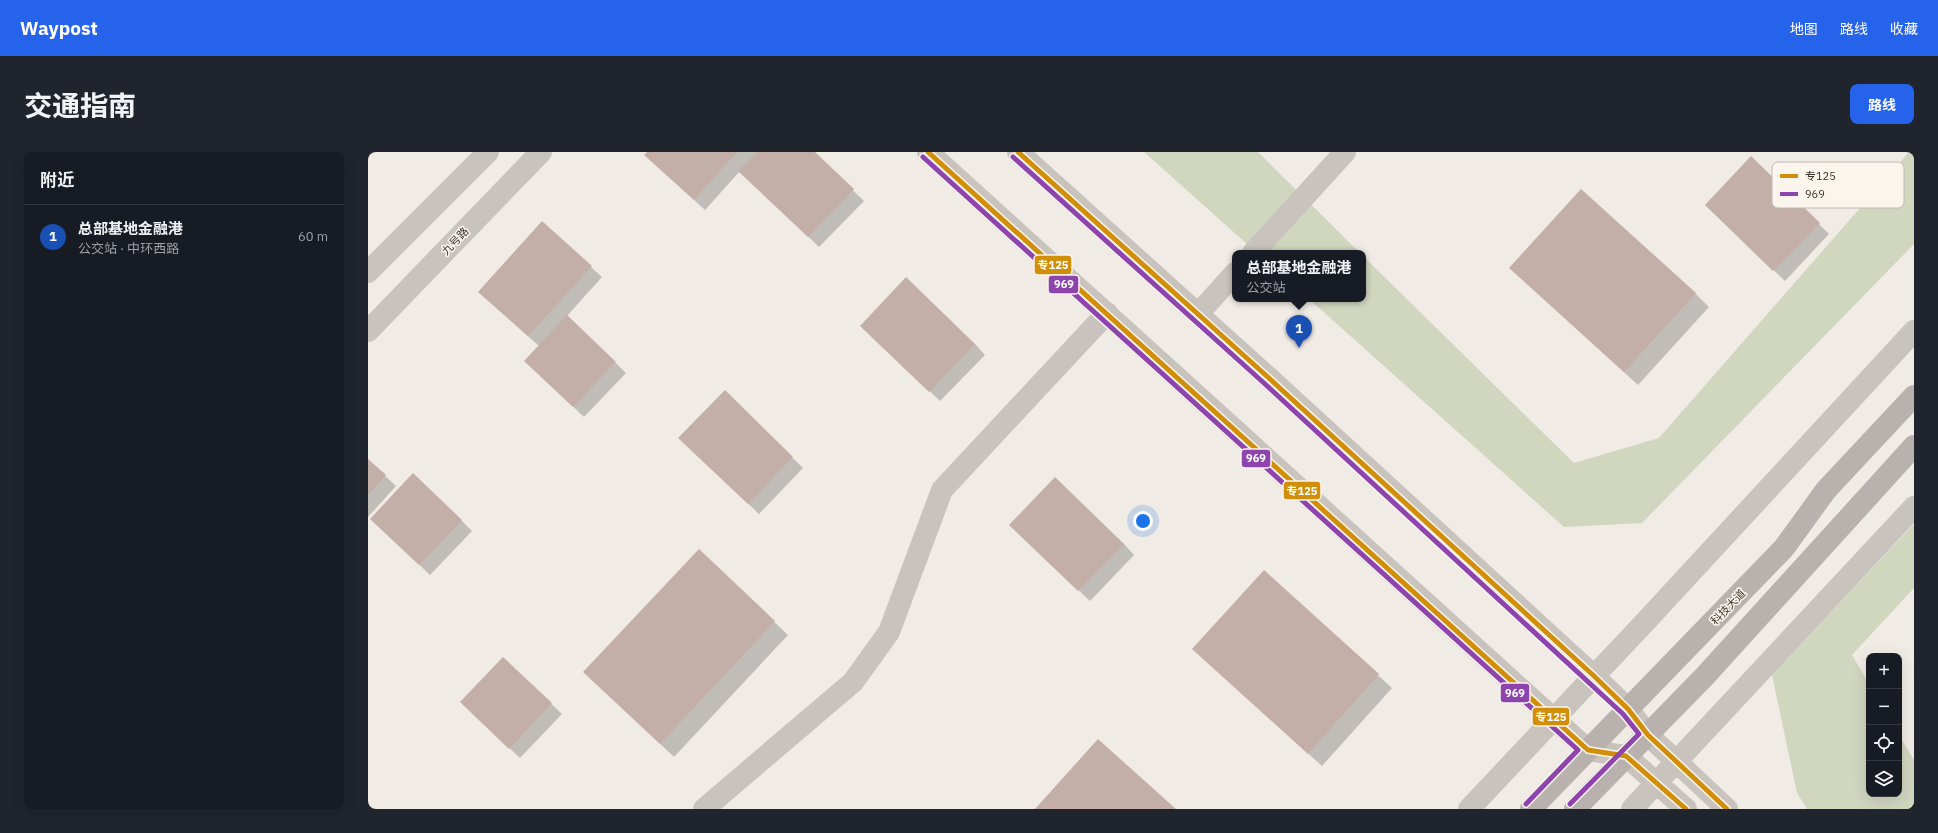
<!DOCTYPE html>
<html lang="zh">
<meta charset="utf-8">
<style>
body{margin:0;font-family:"IBM Plex Sans","Noto Sans SC",sans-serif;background:#20242c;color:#f1f3f6}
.controls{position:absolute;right:12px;bottom:12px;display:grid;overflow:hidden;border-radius:8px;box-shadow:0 4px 16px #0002}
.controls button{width:36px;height:36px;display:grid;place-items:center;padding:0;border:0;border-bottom:1px solid #363941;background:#171b24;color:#f1f3f6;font:20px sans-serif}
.you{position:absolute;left:775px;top:369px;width:14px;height:14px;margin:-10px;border:3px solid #fff;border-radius:50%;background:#1a73e8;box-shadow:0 0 0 6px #1a73e833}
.badge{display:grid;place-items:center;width:26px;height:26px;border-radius:50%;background:#2563eb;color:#fff;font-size:13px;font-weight:700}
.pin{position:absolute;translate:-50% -33px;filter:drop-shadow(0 1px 2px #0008)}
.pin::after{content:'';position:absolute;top:21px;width:14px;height:12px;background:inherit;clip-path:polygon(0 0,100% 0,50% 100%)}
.popup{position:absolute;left:864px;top:98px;width:134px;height:52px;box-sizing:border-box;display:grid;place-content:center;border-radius:8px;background:#171b24;filter:drop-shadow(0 1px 3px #0005);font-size:13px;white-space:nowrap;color:#9ea1a6}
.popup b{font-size:15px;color:#f1f3f6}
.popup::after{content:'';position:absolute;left:50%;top:100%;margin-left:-8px;border:8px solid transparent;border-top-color:#171b24}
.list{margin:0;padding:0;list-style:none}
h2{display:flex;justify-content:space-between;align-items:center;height:52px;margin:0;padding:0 16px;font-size:17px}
h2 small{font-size:13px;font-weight:400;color:#9ea1a6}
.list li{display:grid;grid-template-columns:26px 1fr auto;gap:12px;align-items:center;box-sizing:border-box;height:64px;padding:0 16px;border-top:1px solid #363941}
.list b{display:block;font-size:15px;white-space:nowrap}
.list p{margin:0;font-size:13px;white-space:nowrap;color:#9ea1a6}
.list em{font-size:13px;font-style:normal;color:#9ea1a6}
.icon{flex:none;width:22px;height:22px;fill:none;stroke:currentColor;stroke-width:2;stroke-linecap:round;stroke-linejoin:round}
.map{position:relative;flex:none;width:1546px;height:657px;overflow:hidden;border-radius:8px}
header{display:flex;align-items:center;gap:24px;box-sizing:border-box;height:56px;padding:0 20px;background:#2563eb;color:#fff}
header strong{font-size:19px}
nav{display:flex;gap:22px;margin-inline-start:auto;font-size:14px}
.intro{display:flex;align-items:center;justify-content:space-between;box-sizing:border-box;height:96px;padding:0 24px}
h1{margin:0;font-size:28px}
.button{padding:10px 18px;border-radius:8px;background:#2563eb;color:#fff;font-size:14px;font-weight:700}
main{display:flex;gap:24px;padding:0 24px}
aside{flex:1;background:#171b24;border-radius:8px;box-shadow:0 4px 16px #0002}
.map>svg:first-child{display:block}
.green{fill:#d1d6bf}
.shadow{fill:#0003}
.building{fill:#c3afa7}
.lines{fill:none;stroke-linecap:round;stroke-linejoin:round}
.minor{stroke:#c9c3be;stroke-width:22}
.major{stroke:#b8b1ad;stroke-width:22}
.bus-1-casing{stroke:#fbf5ee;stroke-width:8}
.bus-2-casing{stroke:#fbf5ee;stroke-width:8}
.bus-1{stroke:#d18e09;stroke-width:5}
.bus-2{stroke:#8e44ad;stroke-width:5}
.labels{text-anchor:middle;stroke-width:3;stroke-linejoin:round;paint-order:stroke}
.street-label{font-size:11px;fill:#3b302b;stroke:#fbf5ee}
.key{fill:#fbf5ee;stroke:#c1bab4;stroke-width:1}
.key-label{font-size:11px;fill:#3b302b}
.line-badge{stroke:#fbf5ee;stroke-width:1.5}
.badge-label{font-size:11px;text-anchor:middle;font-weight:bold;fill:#fff}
</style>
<header>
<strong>Waypost</strong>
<nav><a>地图</a><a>路线</a><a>收藏</a></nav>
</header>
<div class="intro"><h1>交通指南</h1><a class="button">路线</a></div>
<main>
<aside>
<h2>附近<small></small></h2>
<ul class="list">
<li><span class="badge" style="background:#1a4fb4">1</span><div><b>总部基地金融港</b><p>公交站 · 中环西路</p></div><em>60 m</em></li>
</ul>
</aside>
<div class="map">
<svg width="1546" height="657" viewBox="0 0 1546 657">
<rect width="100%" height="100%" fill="#f0ebe5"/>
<path class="green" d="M776,0h114l102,101h-103z
M1541,0h5v92l-272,279 -78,4 -255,-228h54v-43l211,207 85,-25z
M1546,372v64l-62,67 17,29v110h30v-59l15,25v49h-107l-10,-16 -25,-118z"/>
<path class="shadow" d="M280,0h165l51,49 -45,46 -79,-76 -35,39 -49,-45z
M1348,63l103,9 10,10 -44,47z
M223,115l11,10 -35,39 59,57 -42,44 -48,-46 3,-25 -49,-44z
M1156,129l171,12 14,14 -71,78z
M504,184l103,8 10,11 -45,46z
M357,240l78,76 -44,46 -69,-65z
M0,308l28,26 -28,31z
M93,368l11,11 -42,44 -48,-46z
M653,384l103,8 10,11 -44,46z
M332,399l88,84 -114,122 -76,-72z
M896,419l128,117 -70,78 -115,-104z
M135,506l59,56 -42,44 -48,-45z"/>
<path class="building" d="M279,0h90l-43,48 -50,-45z
M389,0h58l39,37 -46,48 -70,-66z
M1383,4l69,67 -47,48 -68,-66z
M1213,37l115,104 -72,79 -115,-104z
M174,69l50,45 -64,70 -50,-44z
M538,125l69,67 -46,48 -69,-66z
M199,163l49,47 -43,45 -49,-46z
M357,238l68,67 -45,47 -70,-66z
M0,307l18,16 -18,20z
M45,321l49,47 -43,45 -49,-46z
M687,325l69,67 -46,47 -69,-66z
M331,397l76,72 -115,123 -77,-72z
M896,418l115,104 -71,80 -116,-105z
M135,505l49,46 -43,46 -49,-47z
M730,587l78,70h-141z"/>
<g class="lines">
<path class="minor" d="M560,0l660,598 38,6 60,53
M650,0l252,227 324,297 34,33 20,26 79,74
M885,101l92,-101
M0,120l120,-120
M830,162l37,-41
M0,179l173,-179
M336,657l149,-127 36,-50 53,-142 165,-177
M1101,657l177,-188 268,-290
M1264,657l282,-302"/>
<path class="major" d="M1163,657l253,-261 42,-58 88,-94
M1207,657l129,-132 210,-231"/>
<g class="bus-1-casing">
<path id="bus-1" d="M560,0l660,598 38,6 60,53
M650,0l252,227 324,297 34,33 20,26 79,74"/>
</g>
<g class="bus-2-casing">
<path id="bus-2" d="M555,5l655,593 -52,54
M645,5l252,227 358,330 16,20 -69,70"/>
</g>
<use href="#bus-1" class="bus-1"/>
<use href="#bus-2" class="bus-2"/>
</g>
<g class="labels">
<g class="street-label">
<text transform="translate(87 89) rotate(-46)" y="4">九号路</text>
<text transform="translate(1360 455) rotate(-46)" y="4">科技大道</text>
</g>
</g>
<rect x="1404" y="10" width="132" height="46" rx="6" class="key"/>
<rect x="1412" y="22" width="18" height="4" fill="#d18e09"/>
<rect x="1412" y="40" width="18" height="4" fill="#8e44ad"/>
<g class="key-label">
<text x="1437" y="28">专125</text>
<text x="1437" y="46">969</text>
</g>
<g class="line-badge">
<rect x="666" y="103" width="38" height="20" rx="4" fill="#d18e09"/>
<rect x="680" y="123" width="31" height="19" rx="4" fill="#8e44ad"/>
<rect x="873" y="297" width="30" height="19" rx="4" fill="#8e44ad"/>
<rect x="915" y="329" width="38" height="19" rx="4" fill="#d18e09"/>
<rect x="1132" y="531" width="30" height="20" rx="4" fill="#8e44ad"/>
<rect x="1164" y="555" width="38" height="19" rx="4" fill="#d18e09"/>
</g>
<g class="badge-label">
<text x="685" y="117">专125</text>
<text x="696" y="136">969</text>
<text x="888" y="310">969</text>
<text x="934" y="343">专125</text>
<text x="1147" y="545">969</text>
<text x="1183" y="569">专125</text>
</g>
</svg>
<div class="controls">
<button>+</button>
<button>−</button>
<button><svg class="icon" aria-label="locate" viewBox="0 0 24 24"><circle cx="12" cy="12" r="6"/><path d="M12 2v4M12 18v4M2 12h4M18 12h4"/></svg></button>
<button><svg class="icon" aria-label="layers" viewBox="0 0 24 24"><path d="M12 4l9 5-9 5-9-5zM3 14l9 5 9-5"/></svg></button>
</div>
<div class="you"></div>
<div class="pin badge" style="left:931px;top:196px;background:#1a4fb4">1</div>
<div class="popup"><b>总部基地金融港</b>公交站</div>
</div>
</main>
